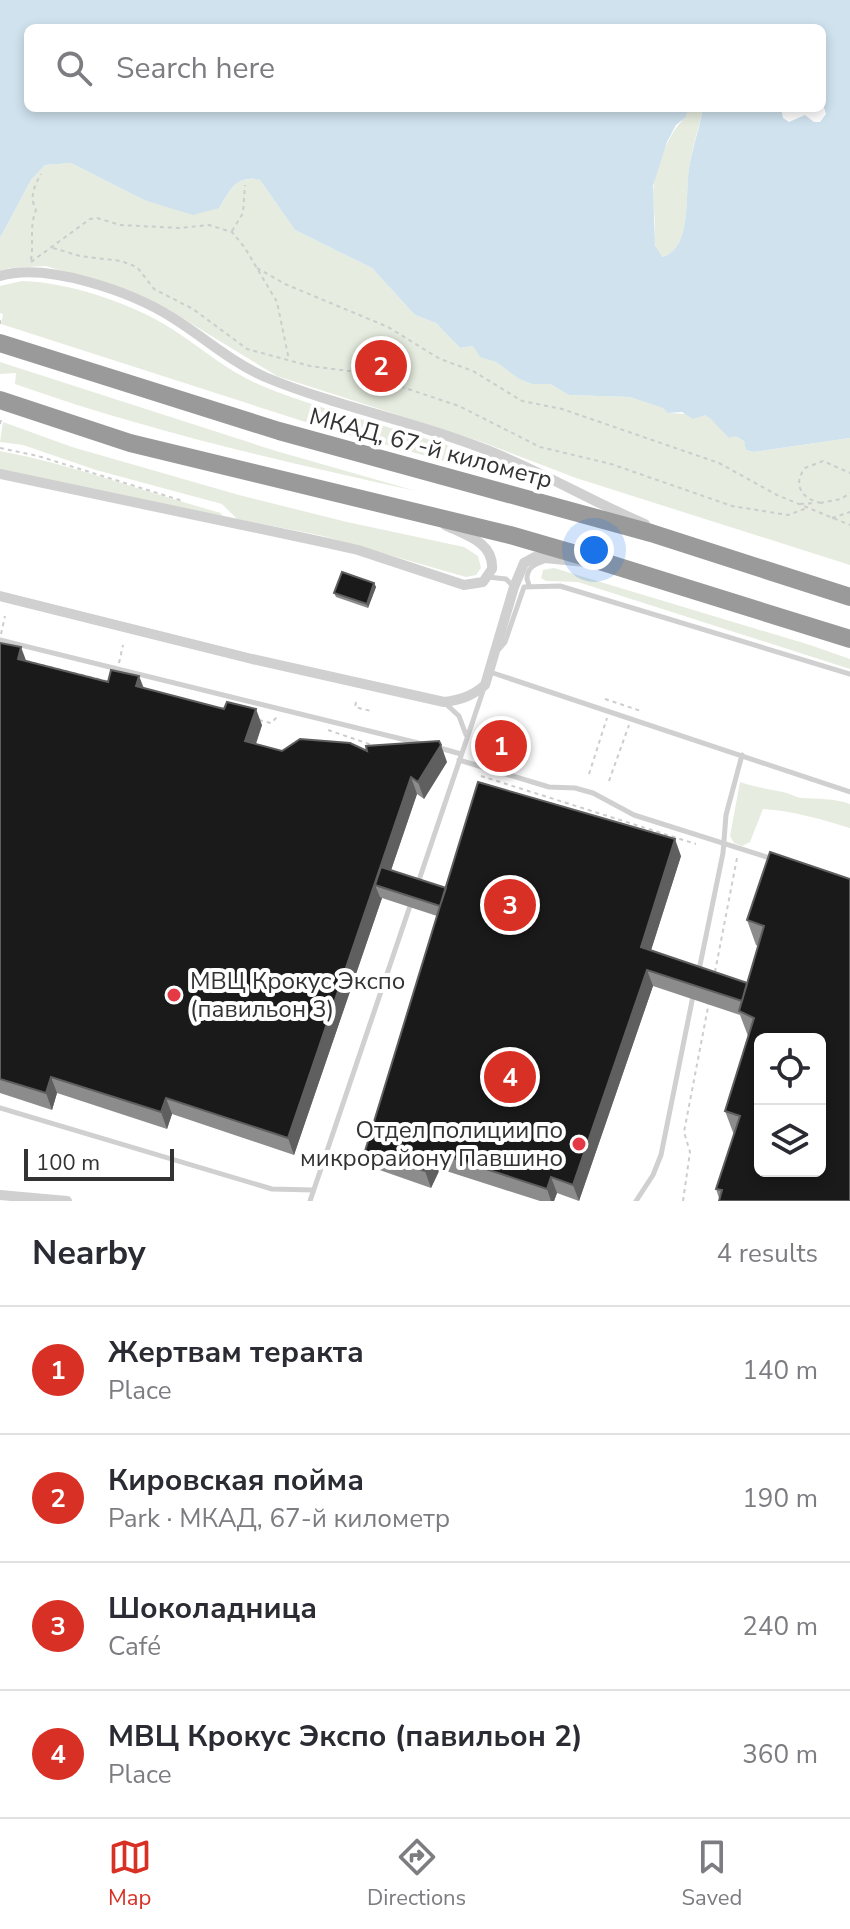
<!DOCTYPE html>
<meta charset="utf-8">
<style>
body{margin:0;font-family:"Nunito Sans",sans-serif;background:#f7f7f7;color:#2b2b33}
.controls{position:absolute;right:24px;bottom:24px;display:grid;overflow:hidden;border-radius:12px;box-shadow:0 4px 12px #0003}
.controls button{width:72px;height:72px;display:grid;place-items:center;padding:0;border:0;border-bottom:2px solid #e1e1e2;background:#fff;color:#2b2b33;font:40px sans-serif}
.scale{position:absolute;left:24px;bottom:20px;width:150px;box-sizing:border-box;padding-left:8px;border:4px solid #333;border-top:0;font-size:22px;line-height:28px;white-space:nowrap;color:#333;-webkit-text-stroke:6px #fff;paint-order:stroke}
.you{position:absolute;left:594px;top:550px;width:28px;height:28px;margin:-20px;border:6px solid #fff;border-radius:50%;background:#1a73e8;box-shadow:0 0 0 12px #1a73e833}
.badge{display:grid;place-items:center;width:52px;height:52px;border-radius:50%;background:#d93025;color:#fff;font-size:26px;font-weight:700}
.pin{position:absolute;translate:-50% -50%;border:4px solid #fff;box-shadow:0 2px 8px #0006}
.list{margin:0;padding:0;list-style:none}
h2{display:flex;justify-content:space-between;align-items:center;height:104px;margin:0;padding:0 32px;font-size:34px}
h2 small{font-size:26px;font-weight:400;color:#7c7c81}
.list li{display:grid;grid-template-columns:52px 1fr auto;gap:24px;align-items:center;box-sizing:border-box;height:128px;padding:0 32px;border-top:2px solid #e1e1e2}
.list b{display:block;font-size:30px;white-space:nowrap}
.list p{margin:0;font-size:26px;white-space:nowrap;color:#7c7c81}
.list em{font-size:26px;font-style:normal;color:#7c7c81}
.icon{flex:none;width:44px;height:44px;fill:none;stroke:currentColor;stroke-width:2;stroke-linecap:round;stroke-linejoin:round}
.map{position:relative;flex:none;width:850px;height:1201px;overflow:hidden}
.search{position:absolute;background:#fff;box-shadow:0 4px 12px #0003;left:24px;right:24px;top:24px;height:88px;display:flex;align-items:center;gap:20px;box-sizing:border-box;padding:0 28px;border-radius:12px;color:#7c7c81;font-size:30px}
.sheet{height:616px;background:#fff}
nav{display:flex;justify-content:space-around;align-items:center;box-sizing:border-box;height:112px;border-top:2px solid #e1e1e2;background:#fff;font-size:22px;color:#7c7c81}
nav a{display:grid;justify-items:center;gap:4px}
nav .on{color:#d93025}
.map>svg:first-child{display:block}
.green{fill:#e6ecdf}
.water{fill:#cfe2ee;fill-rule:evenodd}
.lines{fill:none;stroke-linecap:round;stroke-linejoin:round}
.path{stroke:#cdcdcd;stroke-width:2;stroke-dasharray:4 4;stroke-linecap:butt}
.lane{stroke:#d0d0d0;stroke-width:5}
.street{stroke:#d0d0d0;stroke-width:10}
.highway{stroke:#9a9a9a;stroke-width:18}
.wall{fill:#8c8c8c}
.shaded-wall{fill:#5f5f5f}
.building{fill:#1a1a1a;stroke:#5f5f5f;stroke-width:2;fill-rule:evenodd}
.poi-dot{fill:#e63946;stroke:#fff;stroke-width:3}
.labels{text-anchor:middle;stroke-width:8;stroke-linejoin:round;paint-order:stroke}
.street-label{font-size:24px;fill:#333;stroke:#fff}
.poi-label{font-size:24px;fill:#333;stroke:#fff;text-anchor:start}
</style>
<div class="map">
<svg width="850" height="1201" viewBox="0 0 850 1201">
<rect width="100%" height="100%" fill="#fff"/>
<path class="green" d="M688,108h15c-5,23 -13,46 -15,69 -2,22 2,74 -26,80 -10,-9 -7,-23 -7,-35 -1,-13 -3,-26 -1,-38 4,-22 16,-54 32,-67z
M71,163l73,37 75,8c11,-18 18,-33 41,-28l35,50 77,38 43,47 21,8 24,25 13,-2 8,11 15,5 23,17 13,5h18l19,11 61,2 34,11 5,5 36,2 39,26 2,9 8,2 96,-14v127l-274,-87 -94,-36 -205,-66 -108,-66 -69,-28 -54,-16 -36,2 -10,3v-33l31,-58 14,-15z
M22,281c47,1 111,23 150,48 30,19 55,42 88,56 91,38 190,51 277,98l-5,2 -211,-58 -320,-103 2,-10 -3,-1v-27z
M0,362l276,89 140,40c-135,-30 -269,-60 -401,-107l1,-11 -16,1z
M3,422l69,25 167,48 108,27 117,25 14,9 3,12 -5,7 -10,2 -143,-41 -86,-17 -15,-15 -126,-34 -73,-25 -23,-3z
M0,451c75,14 147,42 221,62l1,3 -222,-45z
M554,568l256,77 40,14v10l-272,-87 -32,-1 -5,-3 2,-8z
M740,782c14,5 28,7 43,10 6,1 12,5 18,6 16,1 33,0 49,6v24c-29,-9 -57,-17 -87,-19l-13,33 -8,4 -8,-3 -4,-7z"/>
<path class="water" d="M0,0h850v438l-96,14 -8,-2 -2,-9 -8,-5 -7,2 -17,-18 -7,-5 -12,4 -11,-7 -14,1 -5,-5 -33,-11 -61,-2 -19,-11h-18l-13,-5 -23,-17 -16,-5 -7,-11 -13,2 -24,-25 -21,-8 -43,-47 -77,-38 -35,-50c-23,-6 -30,10 -41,28l-26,7 -49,-15 -73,-37 -26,2 -14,15 -31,58zM28,28h794v73l4,13 -6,8h-6l-9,-7 -16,7 -6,-4 -2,-10h-78c-4,23 -13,46 -15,69 -2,22 2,74 -26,80l-7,-12 -2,-59 14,-44 9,-17 10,-8 2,-9h-660z"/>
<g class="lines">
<path class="path" d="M232,231l11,-18 2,-28
M53,248l27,8 41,5 16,6 17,22 39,20 54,40 63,17 47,6 102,34 81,41 71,17 121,42 56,9 19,-7
M31,260c3,-17 -2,-33 5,-50 -7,-14 -2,-23 5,-36
M31,262l59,-43 7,-1 23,7 60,3 29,-3 23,7 13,16 32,54 12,58
M257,268l28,16 103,43 52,32 33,12 49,30 40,8 157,54 58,32 73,30
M0,320v4
M0,424l1,-4
M0,448l38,8 145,45
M820,503l21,-4 9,-6
M821,503c-19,-4 -29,-18 -16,-35l18,-7 27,12
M800,504l14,-1
M832,518l18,-6
M1,634l4,-18
M26,661l84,21
M119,663l4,-18
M605,699l36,12
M356,702l-1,5 16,4
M259,720l12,3 7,-7
M328,730l47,16
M589,774l18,-56
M481,776l215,68
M609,781l20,-56
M715,972l22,-114
M683,1201l7,-49 -6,-20 25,-130"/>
<path class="lane" d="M488,577l18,2 7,7
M529,585l-2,-6c0,-11 7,-15 17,-18
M0,640l422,104
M499,649l6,-7 19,-55 36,-1 290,88
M490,672l360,120
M446,704l13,12 7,19
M436,747l25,7
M459,760l90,27 26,1 18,5 41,22 139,44
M417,886l66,-195
M699,970l24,-117 3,-38 16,-60
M0,1108l272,81 41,1
M310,1201l101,-298
M636,1201l17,-26 8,-20 32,-159"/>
<path class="street" d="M0,276c47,-14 132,16 173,42 32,20 58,44 92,59 70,29 144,43 214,70 57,21 109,53 166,77
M0,474l323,68 35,8 106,35 19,-3 9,-13c2,-27 -27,-34 -47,-44
M0,596l252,63 192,43c17,-2 28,-6 41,-17l29,-98 10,-24 11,-6 50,5
M0,1195l67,6"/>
<path class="highway" d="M0,343l279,88 372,102 199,64
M0,400l130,43 380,92 93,27 247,77"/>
</g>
<path class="wall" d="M374,583l2,4 -8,21 -32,-11 -2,-4z
M0,643l27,19 81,20 31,-6 5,12 118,37 -6,19 26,7h85l80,11 -23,37 -7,-5 -26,76 55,18 235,-32 -30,94 96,33 11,-37 -2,-1 -9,-25 103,-41 -131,319 -3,-9 18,-54 -9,-24 23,-75 -8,-21 -87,-29 -74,215 -22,-8 -3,8h-14l-100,-32 -9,19 -60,-21 -6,-16 72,-235 -55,-18 -88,257 -122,-41 -5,15 -110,-36 -5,17 -52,-17z"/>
<path class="shaded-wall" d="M374,583l2,4 -8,21 -1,-4z
M21,647l6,16 -9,-4z
M139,676l6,17 -9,-7z
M256,709l6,16 -11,33 -6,-17z
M441,745l6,17 -23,37 -6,-17z
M411,777l6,17 -32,94 -10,-3 5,12 2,1 -88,257 -6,-17z
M675,839l6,17 -34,107 -6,-16z
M647,970l6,16 -74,215 -6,-16z
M51,1077l6,16 -5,17 -6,-17z
M166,1098l6,16 -5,15 -6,-17z
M434,1152l6,17 -9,19 -6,-17z
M551,1177l6,16 -3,8h-3l-4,-12z"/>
<path class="building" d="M342,572l32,11 -7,21 -33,-11z
M0,643l21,4 -3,12 90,23 3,-12 28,6 -3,10 88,23 3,-7 29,7 -11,32 37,10 18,-12 50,4 17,8 -1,-5 73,-5 2,4 -23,37 -7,-5 -123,361 -122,-40 -5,14 -110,-35 -5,16 -46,-14z
M478,782l197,57 -34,108 106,36 -5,18 -95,-31 -74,215 -22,-8 -4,12 -113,-37 -9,19 -60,-20z
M770,852l80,27v322h-131l3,-11 -6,-1 24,-73 -15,-5 29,-93 -15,-7 25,-85 -17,-6zM760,1039h60v132h-60z
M381,867l65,21 -6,18 -65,-21z"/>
<g class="poi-dot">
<circle cx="174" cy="995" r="8"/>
<circle cx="579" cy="1144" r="8"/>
</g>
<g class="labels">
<g class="street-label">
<text transform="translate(431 448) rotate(15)" y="8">МКАД, 67-й километр</text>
</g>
<g class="poi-label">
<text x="190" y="989">МВЦ Крокус Экспо<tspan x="190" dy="28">(павильон 3)</tspan></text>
<text x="563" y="1138" text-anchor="end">Отдел полиции по<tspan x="563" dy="28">микрорайону Павшино</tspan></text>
</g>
</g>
</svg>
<div class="controls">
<button><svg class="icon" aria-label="locate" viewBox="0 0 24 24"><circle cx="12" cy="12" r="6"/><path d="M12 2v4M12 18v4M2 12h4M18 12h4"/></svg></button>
<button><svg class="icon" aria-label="layers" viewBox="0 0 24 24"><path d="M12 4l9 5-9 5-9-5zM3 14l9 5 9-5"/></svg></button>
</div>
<div class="scale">100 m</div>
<div class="you"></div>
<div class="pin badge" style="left:501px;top:746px">1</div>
<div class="pin badge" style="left:381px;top:366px">2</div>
<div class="pin badge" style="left:510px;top:905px">3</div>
<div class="pin badge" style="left:510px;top:1077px">4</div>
<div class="search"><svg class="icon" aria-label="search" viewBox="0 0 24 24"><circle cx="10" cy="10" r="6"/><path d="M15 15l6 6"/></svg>Search here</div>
</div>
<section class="sheet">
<h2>Nearby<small>4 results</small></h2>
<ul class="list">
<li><span class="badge">1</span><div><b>Жертвам теракта</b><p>Place</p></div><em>140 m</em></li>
<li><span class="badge">2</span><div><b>Кировская пойма</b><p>Park · МКАД, 67-й километр</p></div><em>190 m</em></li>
<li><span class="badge">3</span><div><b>Шоколадница</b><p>Café</p></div><em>240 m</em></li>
<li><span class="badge">4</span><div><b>МВЦ Крокус Экспо (павильон 2)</b><p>Place</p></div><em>360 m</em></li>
</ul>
</section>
<nav>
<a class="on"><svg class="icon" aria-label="map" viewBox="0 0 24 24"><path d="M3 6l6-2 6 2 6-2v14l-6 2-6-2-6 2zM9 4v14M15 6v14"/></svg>Map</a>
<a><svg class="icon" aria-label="directions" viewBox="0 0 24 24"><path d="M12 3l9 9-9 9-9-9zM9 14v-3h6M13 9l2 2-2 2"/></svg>Directions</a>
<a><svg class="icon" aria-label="saved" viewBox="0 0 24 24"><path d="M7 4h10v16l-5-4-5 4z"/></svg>Saved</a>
</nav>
